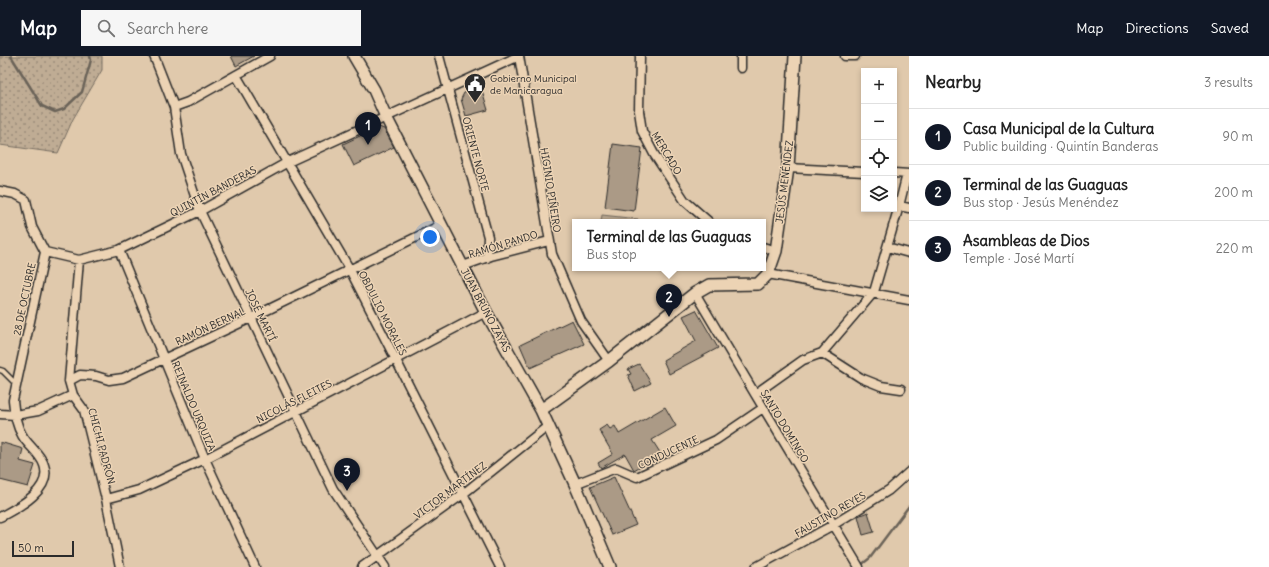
<!DOCTYPE html>
<meta charset="utf-8">
<style>
body{margin:0;font-family:Delius,sans-serif;background:#f6f6f6;color:#222}
.controls{position:absolute;right:12px;top:12px;display:grid;overflow:hidden;border-radius:0px;box-shadow:0 2px 6px #0003}
.controls button{width:36px;height:36px;display:grid;place-items:center;padding:0;border:0;border-bottom:1px solid #e0e0e0;background:#fff;color:#222;font:20px sans-serif}
.scale{position:absolute;left:12px;bottom:10px;width:62px;box-sizing:border-box;padding-left:4px;border:2px solid #2b2b2b;border-top:0;font-size:11px;line-height:14px;white-space:nowrap;color:#2b2b2b;-webkit-text-stroke:3px #ecd3b4;paint-order:stroke}
.you{position:absolute;left:430px;top:181px;width:14px;height:14px;margin:-10px;border:3px solid #fff;border-radius:50%;background:#1a73e8;box-shadow:0 0 0 6px #1a73e833}
.badge{display:grid;place-items:center;width:26px;height:26px;border-radius:50%;background:#111827;color:#fff;font-size:13px;font-weight:700}
.pin{position:absolute;translate:-50% -33px;filter:drop-shadow(0 1px 2px #0008)}
.pin::after{content:'';position:absolute;top:21px;width:14px;height:12px;background:inherit;clip-path:polygon(0 0,100% 0,50% 100%)}
.popup{position:absolute;left:572px;top:163px;width:194px;height:52px;box-sizing:border-box;display:grid;place-content:center;border-radius:0px;background:#fff;filter:drop-shadow(0 1px 3px #0005);font-size:13px;white-space:nowrap;color:#767676}
.popup b{font-size:15px;color:#222}
.popup::after{content:'';position:absolute;left:50%;top:100%;margin-left:-8px;border:8px solid transparent;border-top-color:#fff}
.list{margin:0;padding:0;list-style:none}
h2{display:flex;justify-content:space-between;align-items:center;height:52px;margin:0;padding:0 16px;font-size:17px}
h2 small{font-size:13px;font-weight:400;color:#767676}
.list li{display:grid;grid-template-columns:26px 1fr auto;gap:12px;align-items:center;box-sizing:border-box;height:56px;padding:0 16px;border-top:1px solid #e0e0e0}
.list b{display:block;font-size:15px;white-space:nowrap}
.list p{margin:0;font-size:13px;white-space:nowrap;color:#767676}
.list em{font-size:13px;font-style:normal;color:#767676}
.icon{flex:none;width:22px;height:22px;fill:none;stroke:currentColor;stroke-width:2;stroke-linecap:round;stroke-linejoin:round}
.map{position:relative;flex:none;width:909px;height:511px;overflow:hidden}
header{display:flex;align-items:center;gap:24px;box-sizing:border-box;height:56px;padding:0 20px;background:#111827;color:#fff}
header strong{font-size:19px}
nav{display:flex;gap:22px;margin-inline-start:auto;font-size:14px}
.search{width:280px;height:36px;background:#f6f6f6;display:flex;align-items:center;gap:10px;box-sizing:border-box;padding:0 14px;border-radius:0px;color:#767676;font-size:15px}
main{display:flex}
aside{flex:1;background:#fff}
.map>svg:first-child{display:block}
.grass{fill:url(#grass-dots);stroke:#756c60}
.park{fill:#bfac94;stroke:#756c60}
.lines{fill:none;stroke-linecap:round;stroke-linejoin:round}
.stream{stroke:#6b6359;stroke-width:2.5}
.building{fill:#ab9a86;stroke:#2b2b2b}
.lane-casing{stroke:#2b2b2b;stroke-width:7}
.street-casing{stroke:#2b2b2b;stroke-width:11}
.secondary-casing{stroke:#2b2b2b;stroke-width:14}
.lane{stroke:#ecd3b4;stroke-width:4}
.street{stroke:#ecd3b4;stroke-width:8}
.secondary{stroke:#ecd3b4;stroke-width:11}
.labels{text-anchor:middle;stroke-width:3;stroke-linejoin:round;paint-order:stroke}
.poi-label{font-size:10px;fill:#2b2b2b;stroke:#ecd3b4;text-anchor:start}
.street-label{font-size:10px;fill:#2b2b2b;stroke:#ecd3b4}
</style>
<header>
<strong>Map</strong>
<div class="search"><svg class="icon" aria-label="search" viewBox="0 0 24 24"><circle cx="10" cy="10" r="6"/><path d="M15 15l6 6"/></svg>Search here</div>
<nav><a>Map</a><a>Directions</a><a>Saved</a></nav>
</header>
<main>
<div class="map">
<svg width="909" height="511" viewBox="0 0 909 511">
<defs>
<pattern id="grass-dots" width="8" height="8" patternUnits="userSpaceOnUse"><rect width="8" height="8" fill="#bfac94"/><path d="M2 2h.1M6 6h.1" fill="none" stroke="#9b8c79" stroke-width="1.8" stroke-linecap="round"/></pattern>
</defs>
<rect width="100%" height="100%" fill="#e0c9ac"/>
<filter id="ink" filterUnits="userSpaceOnUse"><feTurbulence type="fractalNoise" baseFrequency=".025" numOctaves="2"/><feDisplacementMap in="SourceGraphic" scale="8" xChannelSelector="R" yChannelSelector="G"/><feConvolveMatrix kernelMatrix="1 2 1 2 8 2 1 2 1" color-interpolation-filters="sRGB"/></filter>
<g filter="url(#ink)">
<path class="grass" d="M0,0h102v14l-29,49 -15,34 -58,-8z"/>
<path class="park" d="M602,159l36,4 -1,3h-36z"/>
<g class="lines">
<path class="stream" d="M11,0l31,50 13,6 9,-3 18,-17 9,-32 -1,-4
M861,509l9,-7 39,-52"/>
</g>
<path class="building" d="M231,0h23l-18,10z
M481,31l7,23 -22,6 -5,-17 3,-6z
M379,71l5,2 10,18 -40,19 -11,-22z
M613,88l29,4 -8,63 -29,-4z
M696,254l22,38 -49,26 -6,-14 33,-19 -13,-25z
M572,264l12,24 -54,24 -10,-23z
M639,308l12,19 -16,8 -7,-16 3,-1 -3,-5z
M665,351l11,19 -24,14 9,14 -27,16 -9,-16 -24,14 -3,-5 15,-9 -14,-24 8,-5 3,4 5,-3 4,8z
M0,386l23,7 -3,12 15,4 -7,22 -28,-7z
M614,421l22,48 -24,10 -22,-48z
M868,456l6,20 -11,3 -5,-19z"/>
<g class="lines">
<g class="lane-casing">
<path id="lane" d="M0,314l3,1 13,13"/>
</g>
<g class="street-casing">
<path id="street" d="M154,0l20,51 7,47 19,57 133,278 52,78
M439,0l49,181 -1,21
M519,0l33,198 29,67 28,40
M640,0l-1,55 3,20 12,23 31,47 24,21
M741,0v12
M845,0h10
M236,19l114,195 46,90 104,207
M174,51l14,-5 82,-46
M788,112l76,4
M894,117l15,1
M0,135l15,3 11,6 6,27 13,25 -32,148c1,12 3,25 9,35 6,11 18,18 22,30 9,25 -27,43 -44,52
M899,150l10,2
M763,191l13,4
M887,191l22,6
M119,194l86,209 50,108
M45,196l34,8 40,-10 81,-39 88,-49 231,-106
M79,204l-10,121 4,14 11,15 22,89 14,68
M463,210l28,-10 58,-15
M768,218l141,26
M695,237l60,101 104,173
M822,297l39,25 20,8 20,3
M69,325l11,-6 16,1 13,4 14,-2 128,-60 190,-93
M755,338l48,-34 19,-7 52,-61 25,-86 8,-32
M0,358l15,1 23,-4 35,-16
M575,428l41,-16 21,9 79,-37 47,-32
M106,443l33,-9 66,-31 281,-147
M362,511l101,-73 85,-68
M756,511l77,-42 56,-35 20,-18"/>
</g>
<g class="secondary-casing">
<path id="secondary" d="M354,0l20,34 12,27 100,195 55,98 34,74 35,83
M541,354l68,-49 86,-68 14,-8 49,-1 10,-10 8,-23 12,-83 7,-112"/>
</g>
<use href="#lane" class="lane"/>
<use href="#street" class="street"/>
<use href="#secondary" class="secondary"/>
</g>
</g>
<defs>
<g id="civic-pin" transform="scale(1.15)"><path d="M0 17L-7.5 6A9.5 9.5 0 1 1 7.5 6Z" fill="#2b2b2b" stroke="#ecd3b4"/><path d="M-.6-6.5H3V-4.5H.6V-3L4-1V1h2V6H-6V1h2V-1L-.6-3ZM-1.2 2.5V6h2.4V2.5Z" fill="#fff"/></g>
</defs>
<g fill-rule="evenodd">
<use href="#civic-pin" x="475" y="28"/>
</g>
<g class="labels">
<g class="poi-label">
<text x="490" y="26">Gobierno Municipal<tspan x="490" dy="12">de Manicaragua</tspan></text>
</g>
<g class="street-label">
<text transform="translate(667 97) rotate(59)" y="4">MERCADO</text>
<text transform="translate(476 98) rotate(75)" y="4">ORIENTE NORTE</text>
<text transform="translate(784 126) rotate(-83)" y="4">JESÚS MENÉNDEZ</text>
<text transform="translate(551 134) rotate(81)" y="4">HIGINIO PIÑEIRO</text>
<text transform="translate(213 135) rotate(-28)" y="4">QUINTÍN BANDERAS</text>
<text transform="translate(503 188) rotate(-17)" y="4">RAMÓN PANDO</text>
<text transform="translate(24 243) rotate(-78)" y="4">28 DE OCTUBRE</text>
<text transform="translate(486 254) rotate(62)" y="4">JUAN BRUNO ZAYAS</text>
<text transform="translate(383 257) rotate(63)" y="4">OBDULIO MORALES</text>
<text transform="translate(261 259) rotate(64)" y="4">JOSÉ MARTÍ</text>
<text transform="translate(210 270) rotate(-25)" y="4">RAMÓN BERNAL</text>
<text transform="translate(294 345) rotate(-27)" y="4">NICOLÁS FLEITES</text>
<text transform="translate(194 350) rotate(67)" y="4">REINALDO URQUIZA</text>
<text transform="translate(785 370) rotate(59)" y="4">SANTO DOMINGO</text>
<text transform="translate(102 390) rotate(75)" y="4">CHICHI PADRÓN</text>
<text transform="translate(668 396) rotate(-25)" y="4">CONDUCENTE</text>
<text transform="translate(450 434) rotate(-37)" y="4">VICTOR MARTÍNEZ</text>
<text transform="translate(830 458) rotate(-30)" y="4">FAUSTINO REYES</text>
</g>
</g>
</svg>
<div class="controls">
<button>+</button>
<button>−</button>
<button><svg class="icon" aria-label="locate" viewBox="0 0 24 24"><circle cx="12" cy="12" r="6"/><path d="M12 2v4M12 18v4M2 12h4M18 12h4"/></svg></button>
<button><svg class="icon" aria-label="layers" viewBox="0 0 24 24"><path d="M12 4l9 5-9 5-9-5zM3 14l9 5 9-5"/></svg></button>
</div>
<div class="scale">50 m</div>
<div class="you"></div>
<div class="pin badge" style="left:368px;top:89px">1</div>
<div class="pin badge" style="left:669px;top:261px">2</div>
<div class="popup"><b>Terminal de las Guaguas</b>Bus stop</div>
<div class="pin badge" style="left:347px;top:435px">3</div>
</div>
<aside>
<h2>Nearby<small>3 results</small></h2>
<ul class="list">
<li><span class="badge">1</span><div><b>Casa Municipal de la Cultura</b><p>Public building · Quintín Banderas</p></div><em>90 m</em></li>
<li><span class="badge">2</span><div><b>Terminal de las Guaguas</b><p>Bus stop · Jesús Menéndez</p></div><em>200 m</em></li>
<li><span class="badge">3</span><div><b>Asambleas de Dios</b><p>Temple · José Martí</p></div><em>220 m</em></li>
</ul>
</aside>
</main>
